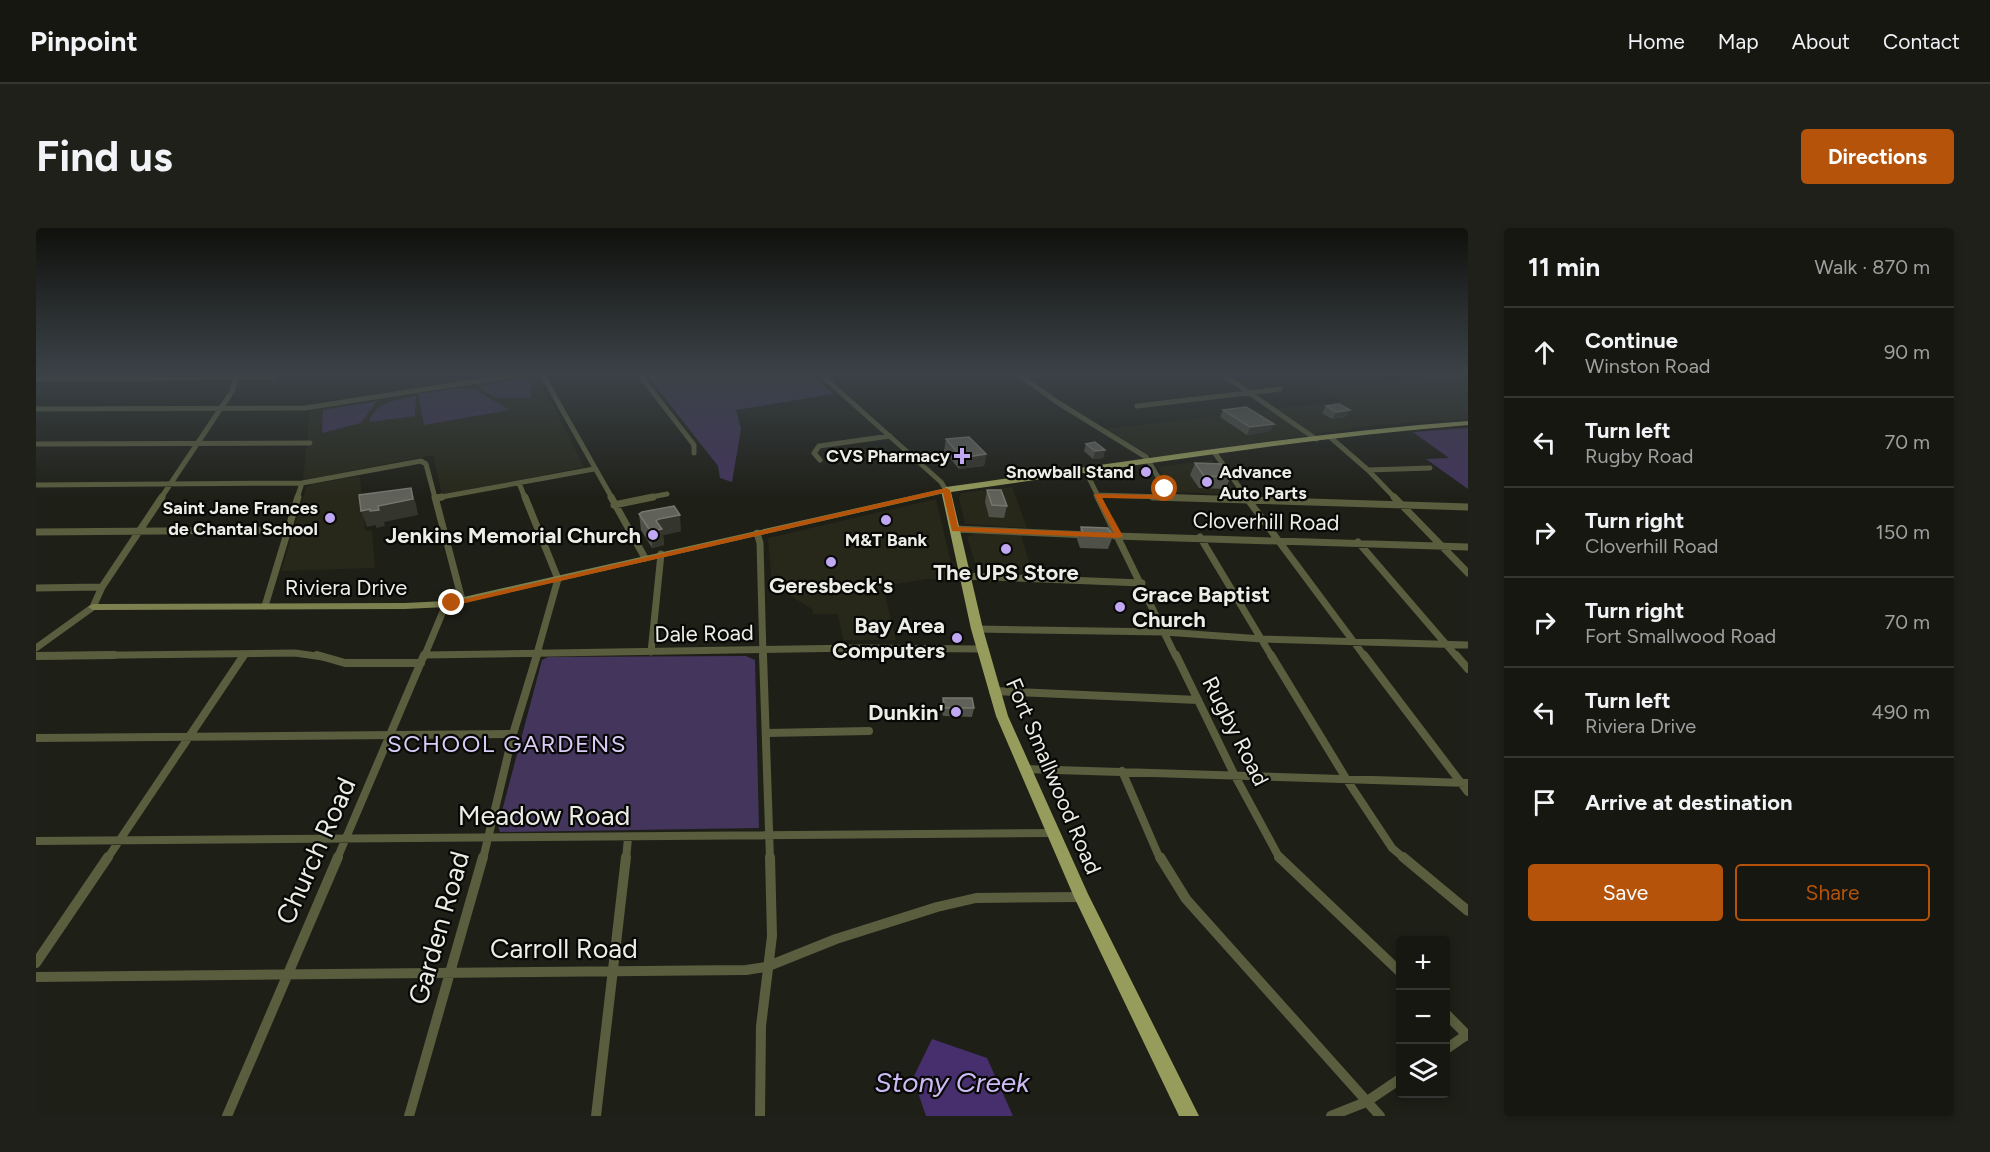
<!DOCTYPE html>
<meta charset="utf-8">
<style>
body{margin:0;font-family:Figtree,sans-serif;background:#1f201a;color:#f1f3f6}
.controls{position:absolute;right:18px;bottom:18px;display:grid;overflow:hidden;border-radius:6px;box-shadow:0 3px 9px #0003}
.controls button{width:54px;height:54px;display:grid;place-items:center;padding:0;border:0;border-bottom:2px solid #353631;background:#161711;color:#f1f3f6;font:30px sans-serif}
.stop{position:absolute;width:18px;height:18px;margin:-14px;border:4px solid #b45309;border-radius:50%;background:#fff}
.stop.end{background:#b45309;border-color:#fff;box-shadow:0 2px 6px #0008}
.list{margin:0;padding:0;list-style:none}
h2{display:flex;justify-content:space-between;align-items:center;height:78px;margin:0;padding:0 24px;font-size:26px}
h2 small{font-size:20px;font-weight:400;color:#9e9f9f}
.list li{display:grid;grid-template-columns:39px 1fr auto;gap:18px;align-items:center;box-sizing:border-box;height:90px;padding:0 24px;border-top:2px solid #353631}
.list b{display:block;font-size:22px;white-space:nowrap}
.list p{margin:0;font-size:20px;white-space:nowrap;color:#9e9f9f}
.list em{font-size:20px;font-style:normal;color:#9e9f9f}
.actions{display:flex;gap:12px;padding:18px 24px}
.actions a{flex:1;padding:14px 0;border:2px solid #b45309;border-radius:6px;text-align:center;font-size:21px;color:#b45309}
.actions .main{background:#b45309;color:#fff}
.icon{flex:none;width:33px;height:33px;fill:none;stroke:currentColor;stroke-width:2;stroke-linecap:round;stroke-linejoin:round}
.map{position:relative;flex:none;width:1432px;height:888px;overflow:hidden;border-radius:6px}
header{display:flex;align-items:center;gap:36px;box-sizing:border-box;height:84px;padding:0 30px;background:#161711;border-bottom:2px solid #353631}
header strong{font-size:28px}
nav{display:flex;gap:33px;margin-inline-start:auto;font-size:21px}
.intro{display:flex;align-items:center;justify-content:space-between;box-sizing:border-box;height:144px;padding:0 36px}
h1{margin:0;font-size:42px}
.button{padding:15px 27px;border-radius:6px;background:#b45309;color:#fff;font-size:21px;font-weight:700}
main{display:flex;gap:36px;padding:0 36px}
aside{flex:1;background:#161711;border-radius:6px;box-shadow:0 3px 9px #0003}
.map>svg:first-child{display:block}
.built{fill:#27281a}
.green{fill:#43355c}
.water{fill:#462f6c}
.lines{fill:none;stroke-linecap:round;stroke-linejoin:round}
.street-far3{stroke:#5a5d3e;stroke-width:5}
.street-far2{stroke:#5a5d3e;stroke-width:7}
.street-far1{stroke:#5a5d3e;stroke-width:8}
.street{stroke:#5a5d3e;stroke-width:10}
.secondary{fill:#7c804f;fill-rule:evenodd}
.primary{fill:#969c5b;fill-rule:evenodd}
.wall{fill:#4f5048}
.shaded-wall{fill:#34352d}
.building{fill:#606159;stroke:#76776f;stroke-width:1.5}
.route{fill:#b45309}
.poi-dot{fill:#c1a8f3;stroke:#080806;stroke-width:2}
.labels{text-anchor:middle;stroke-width:4.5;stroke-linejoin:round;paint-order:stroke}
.far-poi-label{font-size:18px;font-weight:bold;fill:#ecede7;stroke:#080806;text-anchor:end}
.street-label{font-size:22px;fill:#ecede7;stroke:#080806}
.poi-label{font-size:22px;font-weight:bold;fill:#ecede7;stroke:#080806;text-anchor:end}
.neighbourhood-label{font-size:24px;letter-spacing:1.5px;fill:#d9cdf7;stroke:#080806}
.near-street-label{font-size:27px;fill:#ecede7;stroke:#080806}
.near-water-label{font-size:28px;font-style:italic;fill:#cdbcf4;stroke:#080806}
</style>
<header>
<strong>Pinpoint</strong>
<nav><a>Home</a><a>Map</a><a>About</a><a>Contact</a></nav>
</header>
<div class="intro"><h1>Find us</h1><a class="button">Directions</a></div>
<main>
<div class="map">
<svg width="1432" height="888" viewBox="0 0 1432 888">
<rect width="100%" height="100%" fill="#1e1f17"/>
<path class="built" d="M501,146l47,93 -142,28 -9,-40 -130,25 7,-69z
M1432,147v44l-94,6 -216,33 -6,-1 -45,-28 234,-28 -26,-15z
M1176,232l26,35 -65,-3 -15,-25z
M324,248l5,55h7l3,37 -94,3 25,-83 6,-4z
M976,259l15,41 -62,-4 -6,-26 2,-5z
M900,271l19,81 -27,-1 -45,7 13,54h-53l-5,-26h-25l-1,-5 -40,-24 -4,-47z
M938,306l47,1 11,37 -55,-2 -10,-33z"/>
<path class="green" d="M610,146h165l22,20 -97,16 5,19 -9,53 -12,-4 -2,-12z
M487,150l7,1 1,19h-35l-19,-11z
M416,161h23l34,21 -85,15 -6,-31z
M380,168l-1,20 -46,6c6,-21 29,-22 47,-26z
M341,173l-16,22 -39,10 1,-23z
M1432,200v61l-42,-30 23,-1 -36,-26z
M710,428l9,4 4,168 -259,4 -2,-6 44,-166 6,-3z"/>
<path class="water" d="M896,811l55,19 26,58h-87l-13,-38z"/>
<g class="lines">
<path class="street-far3" d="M313,146h15
M506,146l70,124
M603,146l55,71v8
M784,146l121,108 5,8
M982,146l39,28 89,55 24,40
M1186,146l94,65
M0,151l237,-2
M1101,178l143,-17
M0,181l269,-1 218,-34
M1294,209l38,33 27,28
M0,216l274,-1
M1178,224l33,46
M784,232l-6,-7 5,-7 71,-10
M1332,242l62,-2
M1050,244l13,26
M483,255l6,15
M0,257l266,-2 119,-22 5,3 9,34
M1060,267l103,3
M125,270l72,-108 3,-16
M261,270l5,-15
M400,270l158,-29
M610,270l21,-4"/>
<path class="street-far2" d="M399,269l27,103
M489,269l33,82 -22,78
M575,269l34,61
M1062,269l78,160
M1117,269l315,10
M1210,269l119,160
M1358,269l74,76
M400,270l6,-1
M578,277l39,-8
M919,301l133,6
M0,304l253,-2
M721,305l3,10 3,114
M1079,308l353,11
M1164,309l72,120
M1322,314l99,115
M929,348l177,7
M0,360l66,-1
M229,378l33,-109
M941,401l187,3 98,7 206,6
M0,420l57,-41 9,-20 60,-90
M615,424l10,-98
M389,427l434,-7 124,1
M0,428l259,-3 28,4
M207,429l2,-3
M388,429l22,-53"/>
<path class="street-far1" d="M281,427l28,8h76
M727,427l7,204
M1140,427l58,119 46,85
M1235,427l76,125 45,68 13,11
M1328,427l104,137
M1420,427l12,14
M0,428l78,-1
M957,463l205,9
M731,505l102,-2
M0,510l477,-4
M988,541l444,14
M1086,543l38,88
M0,613l1016,-8
M71,631l137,-204
M301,631l87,-204
M447,631l30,-125 24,-79
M590,631l2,-21"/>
<path class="street" d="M1124,629l26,42 194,217
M1243,629l121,115
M1367,629l65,54
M0,735l72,-106
M0,749l710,-7 20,-3 70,-28 101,-32 39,-9 106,-1
M1410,786l22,22
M1410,821l22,-15
M191,888l111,-259
M373,888l74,-259
M560,888l30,-259
M724,888l1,-90 11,-90 -2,-79
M1295,888l35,-14 34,-23"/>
<path class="secondary" d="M910,260h3v4l-503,115 -41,2 -312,1 -5,-3 5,-3 312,-1 41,-2z"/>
<path class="primary" d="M1432,193v4c-173,14 -345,43 -517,67l32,137 25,87 80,178 111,222h-20l-105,-219 -78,-181 -25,-87 -30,-139 5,-3c174,-24 347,-53 522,-66z"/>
</g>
<path class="wall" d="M1290,178l20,11 -14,2 -10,-6z
M1187,182l51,14 -4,7 -23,4 -27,-18z
M910,211l40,15 -2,12 -25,3 -15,-18z
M1050,216l19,6 -2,8 -10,1 -9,-8z
M1159,235l36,14 -6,12 -26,-1 -9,-13z
M951,262l20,16 -3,12 -15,-1 -4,-15z
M603,286l42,17 -18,4 1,10 -12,3 -11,-18z
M1045,299l32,9 -5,13 -28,-1 -3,-9z
M907,470l31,10 -2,9 -29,-1 -2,-9z"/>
<path class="shaded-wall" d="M1314,182l-4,7 -14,2 4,-7z
M1238,196l-4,7 -23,4 3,-8z
M1069,222l-2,8 -10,1 2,-8z
M950,226l-2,12 -25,3 3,-11z
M375,260l5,16 2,11 -34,7 1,4 -9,2v-3l-9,2 -6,-16 9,-2 8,-3z
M644,287l1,16 -18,4 1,10 -12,3 -1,-16 5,-11 3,-2z"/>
<path class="building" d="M1303,176l11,6 -14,2 -10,-6z
M1210,179l28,17 -24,3 -27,-17z
M933,209l17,17 -24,4 -16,-19z
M1059,214l10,8 -10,1 -9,-7z
M1159,235l26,1 10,13 -27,-1z
M375,260l2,11 -35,7 1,4 -9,1v-2l-9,2 -2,-16z
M951,262h14l6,16 -15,-1z
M638,278l6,9 -21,4 -3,2 6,8 -11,3 -12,-18 3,-2z
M1045,299l27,1 5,8 -29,-1z
M907,470h29l2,10h-29z"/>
<linearGradient id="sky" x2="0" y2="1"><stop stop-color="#10110d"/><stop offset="0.54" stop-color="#3b4247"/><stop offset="1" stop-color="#3b4247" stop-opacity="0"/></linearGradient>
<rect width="1432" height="270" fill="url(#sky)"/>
<path class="route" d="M1127,259h5l5,12 -71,-1 21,38 -4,2 -167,-7 -9,-38 -491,113 -5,-3 499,-115 4,2 8,37 156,6 -20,-39 71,1z"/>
<g class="poi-dot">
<path d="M923 219h6v6h6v6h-6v6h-6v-6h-6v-6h6z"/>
<circle cx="1110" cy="244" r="6"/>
<circle cx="1171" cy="254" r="6"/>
<circle cx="294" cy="290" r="6"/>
<circle cx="850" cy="292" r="6"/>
<circle cx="617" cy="307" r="6"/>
<circle cx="970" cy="321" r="6"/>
<circle cx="795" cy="334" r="6"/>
<circle cx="1084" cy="379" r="6"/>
<circle cx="921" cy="410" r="6"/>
<circle cx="920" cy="484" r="6"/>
</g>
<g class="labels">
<g class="far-poi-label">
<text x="914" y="234">CVS Pharmacy</text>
<text x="1098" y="250">Snowball Stand</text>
<text x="1183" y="250" text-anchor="start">Advance<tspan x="1183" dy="21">Auto Parts</tspan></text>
<text x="282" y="286">Saint Jane Frances<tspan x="282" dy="21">de Chantal School</tspan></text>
<text x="850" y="318" text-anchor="middle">M&amp;T Bank</text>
</g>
<g class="street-label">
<text transform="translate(1230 293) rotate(1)" y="8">Cloverhill Road</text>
<text x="310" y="367">Riviera Drive</text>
<text transform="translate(668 405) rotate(-1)" y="8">Dale Road</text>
<text transform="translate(1200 503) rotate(63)" y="8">Rugby Road</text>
<text transform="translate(1018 548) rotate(67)" y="8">Fort Smallwood Road</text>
</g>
<g class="poi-label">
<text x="605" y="315">Jenkins Memorial Church</text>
<text x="970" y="352" text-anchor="middle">The UPS Store</text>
<text x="795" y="365" text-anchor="middle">Geresbeck's</text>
<text x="1096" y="374" text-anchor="start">Grace Baptist<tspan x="1096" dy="25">Church</tspan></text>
<text x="909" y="405">Bay Area<tspan x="909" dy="25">Computers</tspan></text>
<text x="908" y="492">Dunkin'</text>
</g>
<g class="neighbourhood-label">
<text x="471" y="524">SCHOOL GARDENS</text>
</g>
<g class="near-street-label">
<text x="508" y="597">Meadow Road</text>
<text transform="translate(280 623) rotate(-66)" y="9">Church Road</text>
<text transform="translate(403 700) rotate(-74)" y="9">Garden Road</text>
<text x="528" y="730">Carroll Road</text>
</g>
<g class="near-water-label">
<text x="916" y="864">Stony Creek</text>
</g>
</g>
</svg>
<div class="controls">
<button>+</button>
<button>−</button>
<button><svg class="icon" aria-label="layers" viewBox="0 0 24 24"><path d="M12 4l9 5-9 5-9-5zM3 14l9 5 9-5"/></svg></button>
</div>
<div class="stop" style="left:1129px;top:261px"></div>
<div class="stop end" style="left:416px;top:375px"></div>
</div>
<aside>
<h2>11 min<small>Walk · 870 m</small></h2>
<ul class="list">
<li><svg class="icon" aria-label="ahead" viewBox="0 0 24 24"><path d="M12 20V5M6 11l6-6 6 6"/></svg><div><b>Continue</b><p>Winston Road</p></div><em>90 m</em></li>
<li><svg class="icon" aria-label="left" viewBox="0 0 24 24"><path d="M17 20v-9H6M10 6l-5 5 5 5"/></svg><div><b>Turn left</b><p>Rugby Road</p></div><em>70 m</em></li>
<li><svg class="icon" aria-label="right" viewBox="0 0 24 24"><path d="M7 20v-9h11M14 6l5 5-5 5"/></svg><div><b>Turn right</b><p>Cloverhill Road</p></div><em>150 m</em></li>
<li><svg class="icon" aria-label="right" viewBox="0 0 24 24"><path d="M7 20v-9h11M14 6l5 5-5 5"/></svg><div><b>Turn right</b><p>Fort Smallwood Road</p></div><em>70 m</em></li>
<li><svg class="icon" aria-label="left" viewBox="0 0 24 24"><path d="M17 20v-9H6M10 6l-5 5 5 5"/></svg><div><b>Turn left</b><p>Riviera Drive</p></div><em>490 m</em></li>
<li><svg class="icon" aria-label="arrive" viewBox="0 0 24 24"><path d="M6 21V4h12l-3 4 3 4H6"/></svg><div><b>Arrive at destination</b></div></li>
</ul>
<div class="actions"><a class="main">Save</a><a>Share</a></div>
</aside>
</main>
